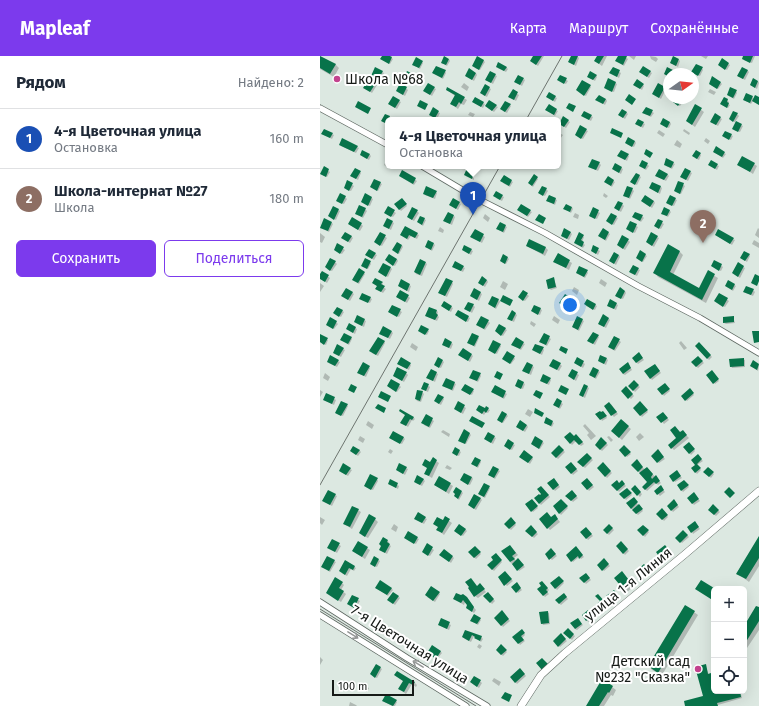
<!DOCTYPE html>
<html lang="ru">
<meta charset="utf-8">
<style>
body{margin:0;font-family:"Fira Sans",sans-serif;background:#f2f2f3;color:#1f2937}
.controls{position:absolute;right:12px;bottom:12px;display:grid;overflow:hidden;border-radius:6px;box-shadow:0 4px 16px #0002}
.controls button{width:36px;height:36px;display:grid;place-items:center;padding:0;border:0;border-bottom:1px solid #e0e1e3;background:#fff;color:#1f2937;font:20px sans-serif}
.compass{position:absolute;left:343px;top:12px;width:36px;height:36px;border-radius:50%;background:#fff;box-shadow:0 4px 16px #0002;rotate:75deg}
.scale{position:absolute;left:12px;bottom:10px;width:82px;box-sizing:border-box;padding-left:4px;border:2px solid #161a17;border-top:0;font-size:11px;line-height:14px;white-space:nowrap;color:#161a17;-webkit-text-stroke:3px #fff;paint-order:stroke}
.you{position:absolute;left:250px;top:249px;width:14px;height:14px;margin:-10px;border:3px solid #fff;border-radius:50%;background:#1a73e8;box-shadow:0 0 0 6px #1a73e833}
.badge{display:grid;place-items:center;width:26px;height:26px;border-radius:50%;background:#7c3aed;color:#fff;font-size:13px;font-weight:700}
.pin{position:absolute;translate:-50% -33px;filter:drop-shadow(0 1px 2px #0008)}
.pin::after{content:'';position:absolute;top:21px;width:14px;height:12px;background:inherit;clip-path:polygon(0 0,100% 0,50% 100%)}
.popup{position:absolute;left:65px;top:61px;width:176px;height:52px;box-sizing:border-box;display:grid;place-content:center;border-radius:6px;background:#fff;filter:drop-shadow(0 1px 3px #0005);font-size:13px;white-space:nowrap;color:#747a83}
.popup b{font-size:15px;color:#1f2937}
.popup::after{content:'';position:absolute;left:50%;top:100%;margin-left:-8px;border:8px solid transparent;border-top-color:#fff}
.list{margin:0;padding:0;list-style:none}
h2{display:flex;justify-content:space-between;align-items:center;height:52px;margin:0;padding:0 16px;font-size:17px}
h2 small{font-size:13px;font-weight:400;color:#747a83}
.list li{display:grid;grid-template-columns:26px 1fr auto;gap:12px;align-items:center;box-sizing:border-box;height:60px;padding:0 16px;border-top:1px solid #e0e1e3}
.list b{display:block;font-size:15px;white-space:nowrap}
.list p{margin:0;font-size:13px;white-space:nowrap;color:#747a83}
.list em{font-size:13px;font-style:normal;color:#747a83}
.actions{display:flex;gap:8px;padding:12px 16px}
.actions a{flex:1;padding:9px 0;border:1px solid #7c3aed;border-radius:6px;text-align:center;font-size:14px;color:#7c3aed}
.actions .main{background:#7c3aed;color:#fff}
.icon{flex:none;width:22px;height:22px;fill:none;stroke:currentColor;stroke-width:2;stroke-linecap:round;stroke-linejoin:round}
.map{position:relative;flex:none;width:439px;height:650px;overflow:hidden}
header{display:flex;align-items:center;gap:24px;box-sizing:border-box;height:56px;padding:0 20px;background:#7c3aed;color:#fff}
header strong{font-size:19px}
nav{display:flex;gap:22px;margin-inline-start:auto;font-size:14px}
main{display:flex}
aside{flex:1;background:#fff}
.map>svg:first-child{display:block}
.shadow{fill:#0003}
.building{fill:#08734a}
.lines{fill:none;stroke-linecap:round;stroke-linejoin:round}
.minor-casing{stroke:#5e6862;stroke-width:7}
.major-casing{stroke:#5e6862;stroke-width:8}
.minor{stroke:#fff;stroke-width:5.5}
.major{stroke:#fff;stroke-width:7}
.tram{stroke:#6d746f;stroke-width:1}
.oneway{stroke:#969897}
.poi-dot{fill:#c3438e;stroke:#fff;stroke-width:1.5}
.labels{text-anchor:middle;stroke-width:4;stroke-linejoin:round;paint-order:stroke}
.poi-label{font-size:14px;fill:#161a17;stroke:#fff;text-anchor:start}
.street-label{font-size:14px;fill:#161a17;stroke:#fff}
</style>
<header>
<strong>Mapleaf</strong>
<nav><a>Карта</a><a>Маршрут</a><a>Сохранённые</a></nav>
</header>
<main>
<aside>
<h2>Рядом<small>Найдено: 2</small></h2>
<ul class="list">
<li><span class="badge" style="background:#1a4fb4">1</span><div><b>4-я Цветочная улица</b><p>Остановка</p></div><em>160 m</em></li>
<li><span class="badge" style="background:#8d6e63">2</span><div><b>Школа-интернат №27</b><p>Школа</p></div><em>180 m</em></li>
</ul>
<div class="actions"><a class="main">Сохранить</a><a>Поделиться</a></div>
</aside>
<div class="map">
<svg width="439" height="650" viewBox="0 0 439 650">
<rect width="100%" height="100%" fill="#dce8e1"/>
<path class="shadow" d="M0,0l16,9 3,3 -5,9 -14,-8z
M63,0h5l5,3 -3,5 -7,-4z
M214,0h10l-6,10 -7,-5z
M252,0h5l2,2 -3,8 -7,-4z
M278,0h9l-5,10 -7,-5z
M299,0h5l4,3 -4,7 -6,-4z
M309,0h7l-2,4z
M330,0l6,1 2,2 -2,3 -5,-3z
M381,0h7l-2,3z
M424,0h11l-3,7 -8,-3z
M129,3l1,2 -3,5 -5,-3z
M163,4l2,2 -5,8 -5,-2z
M359,4l1,1 -2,6 -7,-4z
M402,4l8,5 -3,5 -6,-4z
M102,6l1,1 -3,6 -5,-3z
M186,11l2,2 -2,3 -8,-4z
M323,11l9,6 -3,5 -9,-6z
M293,12l8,5 -2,5 -8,-5z
M382,12l1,2 -3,6 -6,-3z
M427,14l2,2 -4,8 -7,-4z
M125,15l1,2 -3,6 -10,-6z
M62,16l2,1 -4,8 -8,-5z
M156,17l1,2 -3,6 -8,-5z
M175,19l2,1 -4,8 -5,-3z
M276,19l1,2 -2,4 -5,-3z
M94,20l1,2 -3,6 -6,-4z
M241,20l7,5 -2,3 -6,-3z
M204,23l1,1 -3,6 -5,-3z
M289,23l8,5 -3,8 -8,-3z
M438,25l1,2 -2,6 -6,-4z
M144,27l5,4 -2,4 -6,-4z
M401,27l1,1 -4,5 -7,-4z
M55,28l2,1 -5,8 -6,-4z
M81,28l7,6 -3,6 -7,-4z
M323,29l1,1 -2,4 -6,-4z
M270,30l1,1 -5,9 -9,-6z
M114,32l2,1 -4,7 -6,-4z
M128,32l19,12 -3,5 -3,-1 -3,5 -7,-5 4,-8 -8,-6z
M169,32l2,1 -4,8 -4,-2z
M344,32l2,1 -5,10 -6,-4z
M390,33l6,3 -2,3 -6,-3z
M193,35l6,4 -3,6 -5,-3z
M416,35l1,2 -3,6 -5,-3z
M229,37l8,5 -2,4 -8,-5z
M432,41l2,2 5,-1v7l-6,-4 -2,3 -7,-4z
M155,42l10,6 -2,4 -8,-5z
M356,42l9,1 -5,7 -5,-2z
M404,42l5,4 -1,2 2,1 -2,3 -6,-3z
M286,43l1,2 -2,4 -8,-5z
M79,45l2,1 -4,7 -6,-4z
M190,49l1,1 -4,7 -4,-2z
M176,50l2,1 -4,5 -6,-4z
M376,50l8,6 -9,15 -8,-6z
M326,52l8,5 -3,4 -6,-3z
M236,54l2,1 -3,5 -7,-5z
M118,56l2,1 -3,6 -6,-3z
M150,56l5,2 -2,3 -5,-2z
M306,56l2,2 -3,5 -6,-4z
M417,58l2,2 -4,6 8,4 -3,6 -6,-2 2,-7 -5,-3z
M395,59l7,4 -4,7 -5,-3z
M271,60l2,1 -2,4 -7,-4z
M129,61l5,3h-6z
M244,62l6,4 -4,6 -4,-3z
M350,66l1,2 -2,4 -6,-3z
M323,67l2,1 -2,4 -5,-3z
M364,73l6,4 -1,2 -6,-4z
M266,74l2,1 -5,8 -6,-3z
M339,74l6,4 -2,3 -6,-4z
M238,76l5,3 -3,4 -2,-1z
M2,78h10l2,1 -2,4z
M411,79l2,1 -2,4 -8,-4z
M386,82l4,3 -2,3 -4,-3z
M357,84l5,4 -2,4 -6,-3z
M315,85l1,2 -2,4 -7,-3z
M21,90l16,1 2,1 -3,5z
M394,96l10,1 2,1 -3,4z
M380,98l1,1 -2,5 -4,-2z
M50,99l1,1 -2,4 -7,-4z
M308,99l1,1 -2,5 -7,-4z
M66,105l2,1v4h4l-2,3 -6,-4z
M279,107l2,2 -3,6 -7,-3z
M353,107l2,1 -3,5 -6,-3z
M295,108l8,5 -2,5 -7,-4z
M327,108l2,2 -3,4 -5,-3z
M434,108l3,2 -4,8 -14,-9z
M397,109l2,1 -2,4 -6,-4z
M150,110h5l4,3v1l-4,-2 -4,8 3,2v2l-8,-4z
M191,110h8l-2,3z
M4,112l6,4 -3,5 -4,-2z
M83,115l14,10 -3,4 -13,-8z
M40,116l1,1 -3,7 -7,-4z
M370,116l2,1 -4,8 -5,-3z
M316,118l5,3 -4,8 -4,-2z
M347,118l2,2 -3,5 -8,-4z
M184,120l9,6 -3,5 -7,-4z
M288,121l7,5 -3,5 -5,-4z
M217,122l1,1 -5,8 -3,-3z
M28,126l6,4 -3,5 -5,-2z
M359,126l6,4 -4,8 -5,-2z
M60,127l2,1 -4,7 -7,-4z
M341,131l1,1 -2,6 -10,-6z
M226,133l2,2 -3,5 -4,-2z
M312,133l2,2 -4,8 -6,-4z
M116,136l1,1 -2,6 -10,-4z
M284,137l4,3 -2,2 -3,-2z
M46,139l7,4 -3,7 -6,-3z
M182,140l2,1 -2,4 -6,-3z
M229,140l8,4 -2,5 -8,-4z
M25,141l2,2 -3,5 -5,-2z
M82,143l5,7 -6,5 -6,-7z
M355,143l2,1 -3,6 -5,-2z
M334,145l1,2 -3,5 -8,-6z
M139,147l2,1 -3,6 -8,-5z
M302,148l2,2 -3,6 -6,-4z
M13,151l7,4 -4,9 -7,-4z
M252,151l1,2 -2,4 -6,-4z
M69,152l7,5 -3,4 -6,-3z
M45,153l2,2 -4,7 -5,-3z
M274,153l6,4 -3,6 -5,-2z
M349,154l2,2 -3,5 -4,-2z
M97,155l2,2 -5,8 -5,-3z
M200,155h10l2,1 -4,5z
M255,157l4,2 -1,4 -5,-2z
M165,158l5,4 -2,4 -5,-4z
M134,160l1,1 -3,8 -6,-3z
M322,160l2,2 -3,4 -8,-5z
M296,161l2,1 -4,7 -5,-3z
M67,163l7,4 -3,7 -5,-3z
M104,163l2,1 -3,6 -5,-4z
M338,164l6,4 -3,5 -4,-2z
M310,166l8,5 -3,6 -6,-3z
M12,167l1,1 -4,8 -6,-3z
M41,168l2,2 -3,5 -10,-6z
M185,170l2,1 -3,6 -5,-3z
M86,171l13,8 -2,4 -6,-3 -3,4 -5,-4z
M120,171l4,3 -1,3 -5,-2z
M438,172l1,1v9l-4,-3z
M155,174l10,7 -3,6 -9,-5z
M283,174l7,4 -4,7 -7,-5z
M250,176l2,2 -3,6 -7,-4z
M0,177l5,4 -3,6 -2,-1z
M60,177l7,5 -5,8 -5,-3z
M396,179l17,4 2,1 -3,5z
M31,180l2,2 -3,5 -6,-4z
M263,180l1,1 -2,5 3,3 -2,3 -7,-4z
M337,181l2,1 -5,9 -6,-4z
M308,184l2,2 -5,8 -6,-4z
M434,184l5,3v5l-7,-4z
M114,188l1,1 -3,6 -4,-3z
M18,189l7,5 -3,4 -6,-3z
M82,189l1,2 -4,7 -4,-2z
M145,190l8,5 -2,4 -6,-4z
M207,190l19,2 2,2 -3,6z
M349,190l11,6 3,3 -10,20 26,14 9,-17 10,6 -12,25 -48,-26 -3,-4z
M274,191l6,4 -2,4 -6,-4z
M321,196l6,4 -4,6 -5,-3z
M55,198l2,1 -3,5 -6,-4z
M429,198l1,2 -3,6 -4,-3z
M238,199l14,8 -3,7 -14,-8z
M299,199l1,2 -4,8 -4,-3z
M188,202l1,1 -3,5 -4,-2z
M77,203l1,2 -3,5 -8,-4z
M395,205l8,6 -2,4 -9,-5z
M15,206l2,2 -5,7 -5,-2z
M50,206l1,2 -3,5 -4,-2z
M106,207l1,1 -5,12 -6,-2 -1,-2z
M418,208l7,4 -5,10 -6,-4z
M143,211l2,1 -2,4 -8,-4z
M71,212l1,1 -4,8 -7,-4z
M318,213l2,1 -3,6 -6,-3z
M267,215l1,2 -3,5 -8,-5z
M2,216l8,6 -3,5 -7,-5z
M44,217l1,1 -6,10 -5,-3z
M234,223l3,9 -6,2 -2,-2z
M281,223l6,4 -2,4 -6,-4z
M167,224l1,2 -3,5 -4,-3z
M81,225l10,5 -2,6 -9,-5z
M183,225l5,3 -3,6 -5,-3z
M408,225l8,5 -3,5 -6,-4z
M132,226l1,2 -6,13 -6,-3z
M0,227l4,3 -4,6z
M53,227h9l1,1 -1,2 4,3 -3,4 -5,-3v-3z
M254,231l5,3 -2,5 -5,-4z
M27,233l7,5 -4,7 -6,-4z
M155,233l7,5 -3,7 -6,-4z
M433,234l2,2 -2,4 -7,-3z
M203,235l6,5 -4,5 -4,-2z
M305,235l1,2 -3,6 -5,-2z
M400,238l9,7 -4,6 -8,-5z
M245,239l9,6 -1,3 -3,-1 -3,5 -5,-3z
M88,240l2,2 -3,5 -10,-6z
M50,242l2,1 -2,4 -9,-4z
M179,244l1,2 -4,7 -7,-5z
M267,244l10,6 -2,4 -9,-4z
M291,245l7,4 -2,5 -6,-3z
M124,246l9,6 -2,4 -8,-5z
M153,249l2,2 -3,6 -6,-4z
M73,250l9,6 -3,5 -8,-4z
M215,250l7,4 -2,5 -6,-3z
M18,252l6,4 -3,5 -5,-3z
M117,255l1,1 -1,3 2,2 -2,4 -9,-4z
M192,255l5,4 -3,7 -4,-2z
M37,260l9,5 -2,6 -8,-4z
M234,260l6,4 -2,4 -6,-4z
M138,261h10l2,1 -2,4z
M413,261l2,6 -9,1 -2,-1z
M288,262l2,2 -4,8 -5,-3z
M262,264l2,1 -5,10 -6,-4z
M168,265l2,2 -5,7 -6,-4z
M211,265l5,3 -2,3 -4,-3z
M16,266l2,2 -4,5 -5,-3z
M30,268l7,5 -2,5 -8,-5z
M180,269l7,5 -4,6 -5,-3z
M108,274l1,1 -2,4 -6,-3z
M71,275l2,2 -3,6 -8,-4z
M224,278l7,5 -4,7 -5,-3z
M0,279l8,5 -2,5 -6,-3z
M278,280l1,1 -4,8 -5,-3z
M31,281l1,2 -3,6 -8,-5z
M158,281l1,1 -4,9 -5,-3z
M295,281l6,5 -6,9 -5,-3z
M126,284l7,4 -2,5 -6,-3z
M64,285l1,2 -7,13 -6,-3z
M361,285l6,7 -3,2 -5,-7z
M92,287l6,4 -2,4 -6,-4z
M203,287l2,1 -4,6 -7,-4z
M379,287l13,14 -3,3 -13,-14z
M180,289l1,1 -4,8 -6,-3z
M223,292l1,2 -2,5 -7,-4z
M23,293l2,1 -4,7 -6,-3z
M152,299l1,1 -3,6 -9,-6z
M320,299l4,5 -6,4 -5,-6z
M194,301l1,2 -4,5 -6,-4z
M378,301l6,6 -6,5 -6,-6z
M258,302l7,6 -2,4 -6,-4z
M287,303l1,1 -2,5 -6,-3z
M423,303l2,1v7l-13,1 -1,-2z
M18,305l2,1 -3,5 -8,-4z
M123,305l1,1 -3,6 -5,-2z
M434,305l5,4 -1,6 -7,-5z
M207,307l7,4 -3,8 -6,-3z
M90,308l1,1 -2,5 -9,-5z
M240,308l2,2 -3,5 -7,-4z
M309,309l3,5 -7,5 -2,-1z
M336,310l5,7 -9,7 -6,-8z
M49,311l1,1 -4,9 -6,-3z
M274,312l6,4 -4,7 -6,-4z
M111,314l7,4 -3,8 -7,-4z
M252,314l7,5 -3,6 -7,-5z
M392,316l7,9 -4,3 -8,-9z
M5,317l5,4 -2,4 -5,-3z
M86,317l2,2 -4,7 -8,-5z
M160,318l1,2 -3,6 -6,-3z
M126,323l10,5 -3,7 -8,-4z
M230,323l1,1 -2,5 -6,-3z
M199,324l6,4 -2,5 -5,-2z
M314,326l6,5 -5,5 -5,-6z
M105,327l5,4 -2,5 -4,-2z
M345,328l5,7 -6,5 -5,-7z
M79,329l2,2 -4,5 -9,-6z
M264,329l5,3 -4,10 -5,-3z
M175,330l12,8 -3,5 -10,-6z
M306,331l8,9 -3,3 -9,-8z
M0,334l3,2 -3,5z
M153,334l1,1 -2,4 -8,-4z
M370,334l4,5 -7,6 -5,-5z
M102,336l2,2 -3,8 -4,-1 -1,-2z
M7,338l9,6 -2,5 -10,-5z
M123,341l1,2 -3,6 -4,-2z
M237,343l6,5 -3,5 -6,-4z
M139,347l7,5 -3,6 -8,-5z
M320,347l8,9 -6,5 -8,-9z
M291,348l7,10 -4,3 -2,-2z
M27,349l1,1 -5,10 -5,-2z
M168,353l2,1 -2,3 -2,-1 -2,3 -5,-4z
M208,353l5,3 -3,5 -5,-3z
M284,357l3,5 -5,3 -1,-2z
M343,357l6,7 -5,4 -6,-7z
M186,358l2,2 -5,7 -3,-2z
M107,360l7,5 -4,7 -6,-3z
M93,361l2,2 -2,2 -1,-1 -4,7 -6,-4z
M226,363l8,4 -2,4 -7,-4z
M48,365l6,4 -2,4 -6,-4z
M301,365l10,8 -9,11 -7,-6z
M265,368l11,12 -5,4 -4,-5 2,-2 -6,-7z
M207,369l1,2 -3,5 -6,-4z
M123,374l7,4 -1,3 -8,-5z
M149,377l2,2 -5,9 -5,-2z
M168,377l8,5 -3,6 -8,-5z
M320,377l4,4 -5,4 -3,-4z
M360,377l5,1 4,4 -15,12 -5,-5 8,-6z
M256,379l8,9 -3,2 -5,-5 -4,4 -6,-7h8z
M40,380l5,3 -2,4 -5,-3z
M289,380l4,4 -2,2 -4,-5z
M83,381l2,2 -3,5 -10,-5z
M216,381l8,6 -4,6 -7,-4z
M282,383l6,6 -6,6 -6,-6z
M193,388l2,1 -3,5 -5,-3z
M369,388l6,7 -4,4 -6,-8z
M239,390l6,6 -7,7 -6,-6z
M304,391l7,7 -4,3 -7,-7z
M135,392l6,4 -2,4 -5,-2z
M70,393l3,2 -2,3 -3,-2z
M39,394l2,2 -3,4 -6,-4z
M338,395l7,8 -6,4 -7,-7z
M267,398l6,6 -8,8 -6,-6z
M377,399l6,6 -6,4 4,5 -4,4 -5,-6 4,-3z
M212,401l1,2 -3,5 -8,-6z
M113,403l6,4 -7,15 -7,-4z
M160,404l1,2 -3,6 -4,-3z
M317,405l8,9 2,-2 14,15 -3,2 -2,-2 -9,8 -4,-4 6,-5 -17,-17z
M251,407l7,8 -5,4 -7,-8z
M283,408l9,9 -5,5 -9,-10z
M127,409l5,3 -2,2 -5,-2z
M86,412l2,1 -3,6 -8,-5z
M388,412l6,6 -3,4 -6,-6z
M30,413l2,1 -4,6 -7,-4z
M178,414l2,1 -5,8 -4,-3z
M358,417l4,5 -7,4 -1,-1z
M152,421l1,2 -3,6 -7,-3z
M57,423l1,2 -5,9 -7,-3z
M103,423l2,2 -3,5 -6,-3z
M234,423l6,8 -5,4 -7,-8z
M267,423l7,8 -5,4 -6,-8z
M71,425l8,5 -1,3 -9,-5z
M364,425l5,6 -6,5 -5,-6z
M302,426l4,4 -7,6 -6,-7 6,-1z
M130,428l3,2 -4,8 -14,-9z
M340,430l5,6 -5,4 -5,-5z
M169,431l1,1 -5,10 -5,-3z
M221,431l9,10 -9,8 -6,-7 8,-4z
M315,431l7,7 -2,3 -8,-8z
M307,433l5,6 -6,5 -5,-6z
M251,435l7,7 -5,4 -6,-6z
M142,436l1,1 -4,7 -4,-4z
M15,439l2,1 -5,10 -7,-4z
M375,439l5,6 -6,4 -6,-7z
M160,442l2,2 -6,10 -6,-4z
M313,442l10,13 -5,4 -7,-7z
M211,444l7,8 -5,4 -7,-7z
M241,444l7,8 -7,7 -7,-9z
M354,445l5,6 -6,5 -5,-6z
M393,450l7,6 -4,4 -7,-6z
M33,451l8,5 -9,17 -8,-5z
M342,454l6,7 -4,4 -6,-7z
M0,461l5,3 -3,5 -2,-2z
M105,462l2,1 -3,5 -7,-4z
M125,462l7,5 -8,12 -7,-6z
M237,462l3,4 -10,8 -2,-2 3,-9z
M55,463l3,3 -10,16 -6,-3z
M191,463l5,6 -5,5 -6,-6z
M74,468l4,3 -2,5 -5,-3z
M376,468l4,5 -7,5 -1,-2z
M289,469l5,5 -5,5 -5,-5z
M323,470l6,6 -4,5 -6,-7z
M211,471l7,7 -4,4 -7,-7z
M266,472l7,8 -5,4 -6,-8z
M145,473l2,2 -4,5 -6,-4z
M363,475l6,6 -7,6 -5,-5z
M97,482l2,1 -3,5 -9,-5z
M439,482v28l-10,16 -12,-9z
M63,483l5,2 1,2 -1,1 3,2 -4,8 -5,-3z
M13,485l8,5 -4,7 -8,-5z
M301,487l8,8 -4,4 -8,-9z
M107,489l7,5 -4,6 -6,-3z
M345,490l5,6 -8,6 -5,-6z
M155,491l6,7 -5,5 -7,-7z
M47,492l3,2 -5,9 -12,-8z
M192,492l6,7 -4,3 2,3 2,-1 7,7 -6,4 -9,-9z
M256,492l8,9 -3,2 -2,-2 -6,5 -1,-1z
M231,494l6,6 -5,4 -6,-6z
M176,499l6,7 -8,9 -6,-6 7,-5z
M122,500l11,1 1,1 -3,5z
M54,501l6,4 -3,6 -5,-2z
M284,504l6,6 -6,5 -6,-6z
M14,505l2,1 -6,10 -6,-4z
M26,505l10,7 -2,3 -3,-2 -4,7 -5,-3z
M324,509l7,8h-2l-5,4 -6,-7z
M185,517l8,8 -6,5 -8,-8z
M266,518l5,6 -5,4 -5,-6z
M304,519l9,12 -6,5 -2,-3z
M239,521l5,6 -7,7 -5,-6z
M222,526l7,8 -2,2 2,2 -4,3 -7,-8 4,-3z
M22,527l2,2 -3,5 5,4 -5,8 -14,-9z
M197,528l5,6 -4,3 -5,-6z
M162,531l4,5 -8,6 -3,-2z
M71,532l2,2 -5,6 -10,-7z
M295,536l4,5 -7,5 -2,-2z
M119,537l1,1 -5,8 -8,-5z
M168,537l7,8 -3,3 -7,-8z
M244,538l4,5 -7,6 -5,-5z
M278,539l8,9 -3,2 3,3 -5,4 -5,-6 6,-5z
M32,540l8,5 -4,7 -6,-3z
M79,541l1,1 -5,7 -5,-4z
M145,541l11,13 -2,3 -4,-3 -2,-5 -3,-3 -1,3 -10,-6z
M439,552v22l-12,18 -3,-2v-19z
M182,556l8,9 -7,6 -8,-9z
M227,556l2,1 1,11 -7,1 -1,-2z
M374,556l4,3 -36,60 -10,-5 -3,-4z
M269,557l4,6 -5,3 -1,-2z
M160,563l1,1 -3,5 -5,-3z
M121,564l10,5 -2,5 -10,-5z
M259,564l4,5 -6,5 -2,-1z
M202,574l3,5 -3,3 3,3 -5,4 -6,-8z
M248,574l7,6 -3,4 -7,-7z
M146,576l15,5 2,2 -2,3 -7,-6 -3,6 -6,-3 -2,-2z
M241,579l6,6 -7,6 -6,-6z
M159,588l3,2 -2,3 -3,-2z
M181,590l6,6 -4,4 -6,-6z
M120,595l2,2 -5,6 -8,-5z
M0,601l3,3 -3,5z
M56,609l6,4 -5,9 -4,-2z
M385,609l4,10 5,-2v12h-2l2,9 12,-3h14l2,7 -24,7v1h-32l18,-10z
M200,613l6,7 -9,8 -6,-7z
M75,619l19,7 3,3 -1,2 -4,-3 -6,10 -7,-5 5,-8z
M155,621l7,6 -3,5 -6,-4z
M174,622l7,4 -2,4 -7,-5z
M283,624l13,10 -3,6 -2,-1 -7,11h-17z
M45,630l4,2 -2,4 -4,-3z
M76,645l1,1 -2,4h-3l-7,-4z
M30,646l6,3 1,1h-8z"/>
<path class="building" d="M0,0l16,8 -6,10 -10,-6z
M62,0h8l2,1 -3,7 -9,-5z
M124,0l5,3 -3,6 -5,-2z
M157,0l7,4 -5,10 -7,-4z
M213,0h9l-6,9 -6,-4z
M251,0h7l-4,9 -6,-3z
M277,0h7l-5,8 -5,-3z
M298,0h9l-4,9 -8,-4z
M353,0l6,3 -3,7 -6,-3z
M423,0h10l-3,7 -8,-4z
M96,1l7,4 -4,7 -7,-3z
M402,2l7,5 -4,7 -7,-5z
M178,6l9,5 -3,4 -8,-4z
M376,8l7,3 -5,9 -7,-4z
M116,10l10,4 -4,8 -10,-5z
M323,10l8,5 -4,6 -8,-5z
M55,11l8,4 -5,9 -7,-4z
M293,11l7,3 -3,7 -8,-4z
M347,11l10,5 -1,2h-7v3l-5,-3z
M422,11l6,3 -5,9 -6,-3z
M149,12l7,5 -4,7 -7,-4z
M87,15l8,4 -5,8 -7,-4z
M170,15l6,3 -5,9 -6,-3z
M270,15l7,4 -4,5 -6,-3z
M198,19l6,3 -4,7 -6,-3z
M240,19l7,3 -3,6 -7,-4z
M392,20l9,6 -4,7 -8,-5z
M288,22l8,4 -4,10 -8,-4z
M433,22l5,3 -3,7 -5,-3z
M49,23l7,4 -6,9 -7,-4z
M317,23l7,5 -4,5 -7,-4z
M262,24l9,5 -7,11 -8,-6z
M80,27l7,4 -4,8 -7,-4z
M108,27l7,4 -5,8 -7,-4z
M338,27l7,4 -6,11 -7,-4z
M165,28l5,3 -5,9 -5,-3z
M127,31l18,10 -4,7 -2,-2 -3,5 -6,-3 5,-9 -9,-5z
M410,31l7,3 -4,8 -6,-3z
M193,33l5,3 -4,8 -6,-3z
M229,36l7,4 -3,5 -7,-4z
M426,37l7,3 -3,7 -7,-3z
M309,38l7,5 -4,6 -7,-5z
M279,39l7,4 -3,5 -8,-4z
M435,39l4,2v8l-7,-4z
M73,40l7,4 -5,8 -7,-4z
M155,41l9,5 -3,5 -9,-5z
M404,41l4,2 -1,3 2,1 -2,5 -7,-4z
M355,42h8l-5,8 -5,-4z
M100,44l8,4 -3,6 -8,-4z
M169,44l8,5 -5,6 -7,-5z
M38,45l13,7 -3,6 -13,-7z
M185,45l6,3 -6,8 -5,-3z
M249,47l7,3 -3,6 -7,-4z
M229,48l8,5 -3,6 -9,-5z
M375,48l7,4 -10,17 -6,-4z
M113,51l6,4 -4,7 -6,-3z
M326,51l7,3 -3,6 -8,-3z
M302,53l5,3 -4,6 -5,-3z
M264,55l8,4 -3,5 -8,-4z
M413,55l5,2 -5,9 -4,-3z
M395,57l6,4 -5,8 -6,-3z
M65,58l5,2 -3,8 -6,-3z
M243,60l6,4 -5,7 -5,-3z
M343,62l7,4 -3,6 -7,-4z
M318,63l6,3 -3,5 -6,-3z
M416,65l6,3 -4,8 -6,-3z
M260,69l7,4 -6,10 -6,-4z
M292,72l11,5 -2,5 -11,-5z
M4,73l9,4 -3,5 -9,-4z
M405,75l7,3 -3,6 -7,-4z
M308,81l7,4 -3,6 -7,-4z
M22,82l16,8 -4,6 -15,-7z
M396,90l9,6 -3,5 -9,-5z
M326,93l7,4 -3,5 -6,-4z
M42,94l8,4 -3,5 -7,-4z
M301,94l8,4 -4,6 -8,-4z
M376,94l5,3 -4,6 -5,-3z
M422,100l13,7 -5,9 -13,-7z
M346,102l8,4 -3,6 -7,-3z
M272,103l8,3 -4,8 -8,-3z
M322,104l6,3 -3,6 -6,-3z
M391,104l7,4 -3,5 -7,-4z
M295,107l7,4 -3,6 -7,-4z
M4,110l5,3 -3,8 -6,-3z
M148,110h10l-1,3 -4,-1 -3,6 3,2 -1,3 -8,-4z
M35,112l6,3 -5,8 -6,-3z
M365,112l6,3 -5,9 -6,-3z
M339,113l9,5 -4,6 -9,-4z
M82,114l14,8 -3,6 -14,-8z
M316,117l4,2 -5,10 -5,-3z
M214,118l4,3 -6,9 -4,-3z
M184,119l8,5 -3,6 -9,-5z
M288,120l6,4 -3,6 -7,-4z
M54,123l7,3 -4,9 -7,-4z
M27,124l6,3 -4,8 -5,-3z
M358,125l6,2 -4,11 -6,-3z
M332,126l9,4 -3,7 -9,-5z
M106,130l11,5 -4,7 -10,-4z
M222,130l5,2 -4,8 -5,-3z
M307,130l6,2 -4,10 -6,-2z
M176,135l7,4 -3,5 -7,-4z
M20,137l6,3 -4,8 -6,-3z
M45,137l7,4 -4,9 -7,-4z
M229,139l7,3 -2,6 -8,-3z
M325,139l9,6 -4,6 -9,-6z
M350,139l6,3 -4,8 -6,-3z
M82,142l5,6 -8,6 -5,-6z
M133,142l7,4 -4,7 -7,-4z
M298,145l5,2 -4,8 -5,-3z
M201,148l10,6 -4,6 -10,-6z
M246,148l6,3 -2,5 -7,-3z
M39,149l7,3 -4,9 -7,-3z
M13,150l6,3 -5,11 -6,-4z
M68,150l7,4 -4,7 -7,-4z
M92,151l6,3 -6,10 -5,-3z
M273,151l6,3 -4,9 -6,-3z
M344,151l6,3 -3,6 -6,-2z
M128,156l6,3 -4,9 -7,-3z
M315,156l8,3 -3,6 -8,-4z
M291,157l6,3 -5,9 -6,-4z
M219,158l7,4 -3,6 -8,-4z
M100,160l5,2 -3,7 -5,-3z
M32,161l10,6 -4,7 -10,-6z
M4,162l8,4 -4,9 -8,-3z
M67,162l6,3 -4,8 -6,-3z
M338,163l5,2 -4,8 -5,-3z
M310,165l7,3 -4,9 -7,-4z
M180,166l6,3 -3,7 -7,-3z
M85,170l13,7 -3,5 -6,-3 -2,4 -7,-4z
M244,172l7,4 -4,7 -6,-3z
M283,172l6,4 -4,8 -7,-4z
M155,173l9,5 -4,8 -10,-5z
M398,173l16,9 -4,6 -15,-9z
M25,176l7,4 -4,6 -7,-4z
M60,176l6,3 -6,11 -6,-4z
M259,176l5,3 -3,5 3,2 -2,5 -8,-4z
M331,176l7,4 -6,10 -6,-4z
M302,179l7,4 -6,10 -6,-4z
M209,183l17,8 -3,7 -17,-8z
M108,184l6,3 -3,7 -6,-3z
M77,186l5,3 -4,9 -6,-4z
M17,187l7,4 -4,7 -6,-4z
M348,188l12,7 -10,21 29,16 9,-18 7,4 -13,26 -49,-27z
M144,189l8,4 -3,5 -7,-4z
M273,189l6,3 -3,6 -5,-3z
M49,193l7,4 -4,6 -7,-4z
M320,194l6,4 -4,8 -6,-4z
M424,195l6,3 -5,7 -5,-3z
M294,196l5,3 -5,9 -5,-3z
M238,197l12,7 -4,8 -13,-6z
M69,198l8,5 -4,7 -8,-6z
M183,198l5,3 -3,7 -5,-3z
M10,202l6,3 -6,10 -5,-4z
M45,202l6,3 -4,8 -6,-3z
M100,203l6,3 -6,13 -6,-3z
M394,204l8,4 -3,7 -8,-5z
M135,205l9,5 -3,5 -9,-4z
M418,206l6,4 -6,11 -6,-4z
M63,207l8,4 -5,10 -8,-5z
M313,209l6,3 -4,7 -6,-3z
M259,210l9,4 -4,7 -8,-4z
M39,212l6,4 -7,11 -6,-3z
M2,215l7,4 -4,7 -5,-3v-5z
M435,218l4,2v5l-2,5 -6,-3z
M162,220l5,4 -4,6 -5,-3z
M234,221l2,10 -8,2 -2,-9z
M55,222l8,4 -2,2 4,2 -4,6 -6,-3 2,-3 -5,-3z
M126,222l7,3 -8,15 -7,-3z
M81,223l9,5 -3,7 -9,-5z
M408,224l7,4 -3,6 -7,-4z
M426,230l8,3 -3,6 -8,-3z
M300,231l5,4 -4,8 -6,-3z
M26,232l7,4 -5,8 -7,-4z
M154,232l7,4 -4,8 -7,-4z
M80,234l9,5 -4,7 -9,-5z
M203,234l5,3 -5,8 -5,-4z
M42,237l9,4 -3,6 -9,-4z
M399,237l9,5 -5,9 -9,-6z
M245,238l8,5 -2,4 -2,-1 -3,5 -7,-4z
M183,239l10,5 -3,6 -10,-5z
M172,240l7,3 -4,9 -7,-4z
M267,243l9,5 -3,6 -9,-6z
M290,243l7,4 -3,6 -7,-3z
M124,245l8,5 -3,5 -8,-5z
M148,246l6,2 -4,8 -6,-3z
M72,249l9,4 -4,8 -9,-5z
M214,249l7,3 -3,7 -7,-4z
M17,251l6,3 -4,7 -6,-4z
M109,251l8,3 -1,3 2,2 -3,5 -10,-4z
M138,254l11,6 -3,6 -11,-7z
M192,254l4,3 -4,8 -5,-2z
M283,258l6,4 -5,9 -6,-3z
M37,259l8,4 -3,7 -8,-4z
M161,260l8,4 -5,9 -8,-4z
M257,260l6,3 -5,11 -6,-3z
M414,260v6l-11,1v-6z
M10,261l7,4 -4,8 -7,-4z
M29,267l7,4 -3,6 -7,-4z
M179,268l7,4 -5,8 -6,-5z
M101,269l8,4 -4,6 -7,-4z
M63,270l9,5 -4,7 -9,-4z
M432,275h7v11l-5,1z
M273,276l6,3 -6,9 -6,-3z
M24,277l8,4 -4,7 -8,-4z
M152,277l7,3 -5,10 -7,-3z
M224,277l6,3 -4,9 -7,-3z
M0,278l8,4 -4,7 -4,-3z
M294,280l6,3 -6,11 -6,-3z
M58,281l7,4 -9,14 -7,-4z
M196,281l8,5 -4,7 -9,-4z
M125,282l7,4 -3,6 -7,-3z
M173,284l8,4 -6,10 -7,-4z
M379,286l12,13 -4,4 -12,-13z
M17,288l7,4 -5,8 -6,-3z
M215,288l9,3 -4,7 -8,-4z
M241,290l7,3 -2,5 -7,-4z
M143,292l9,6 -4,7 -10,-6z
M187,295l8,5 -5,8 -8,-5z
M319,296l4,6 -7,5 -4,-5z
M10,299l9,5 -4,6 -8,-4z
M280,299l7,3 -3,6 -6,-3z
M378,300l5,5 -7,6 -5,-5z
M81,301l10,6 -4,6 -10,-5z
M118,301l5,3 -4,8 -5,-3z
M257,301l7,4 -3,6 -7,-4z
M424,302v8l-14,1 -1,-8z
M233,303l8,4 -4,7 -8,-4z
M433,304l6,4 -2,6 -7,-4z
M43,306l7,4 -6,10 -7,-3z
M207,306l6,3 -4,9 -7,-3z
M308,306l3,6 -8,6 -4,-5z
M335,308l5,7 -10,8 -6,-8z
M77,311l10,5 -5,9 -9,-5z
M273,311l6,3 -4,8 -6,-3z
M111,313l6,3 -4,9 -7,-3z
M252,313l6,3 -4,8 -6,-4z
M153,314l8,3 -4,8 -8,-3z
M392,314l7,9 -6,5 -7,-9z
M177,315l6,3 -3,6 -6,-3z
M223,318l8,4 -4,6 -7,-3z
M126,322l9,4 -3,8 -10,-4z
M71,323l9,5 -4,8 -9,-6z
M198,323l6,3 -3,7 -6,-3z
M314,324l5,5 -6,6 -5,-5z
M104,326l5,2 -3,7 -5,-2z
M345,327l5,6 -8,6 -5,-6z
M31,328l6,3 -3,6 -6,-3z
M145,328l9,5 -4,6 -9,-5z
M264,328l4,2 -5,11 -4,-2z
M175,329l11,6 -3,7 -12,-6z
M241,329l8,4 -3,6 -8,-4z
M306,330l7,8 -5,5 -7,-8z
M370,332l4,5 -9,8 -4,-5z
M97,334l6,1 -3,10 -5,-2z
M216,334l7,3 -3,6 -7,-4z
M61,335l10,5 -3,6 -10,-5z
M6,337l9,4 -3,7 -9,-4z
M118,338l6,3 -5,7 -5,-3z
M237,342l5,3 -3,7 -6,-3z
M21,345l7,3 -7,12 -6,-3z
M138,345l7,4 -4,8 -7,-4z
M320,345l8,9 -8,6 -7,-8z
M289,346l8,10 -6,4 -7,-10z
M58,348l8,4 -2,5 -9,-5z
M159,349l6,3 1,-2 3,2 -3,5 -2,-2 -2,3 -6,-4z
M215,352l9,5 -2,4 -8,-4z
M80,353l14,8 -2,3 -2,-1 -4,7 -6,-3 5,-8 -6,-4z
M182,355l5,3 -5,9 -5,-3z
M280,355l1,1 2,-1 4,5 -7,4 -5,-6z
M343,356l5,6 -7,5 -5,-6z
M106,358l7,4 -4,9 -8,-4z
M152,360l13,7 -3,5 -13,-7z
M226,361l7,4 -2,5 -7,-3z
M301,363l8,7 -10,12 -8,-7z
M200,364l7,5 -4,6 -7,-4z
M355,370l5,6 3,-2 4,5 -16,14 -3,-4 8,-7 -6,-8z
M144,373l6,4 -5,11 -7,-3z
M73,375l11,6 -4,7 -11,-6z
M168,376l7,4 -4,7 -7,-4z
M250,376l4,4 2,-2 7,8 -4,3 -5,-5 -4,4 -6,-7z
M215,380l8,5 -4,8 -8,-5z
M281,381l6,6 -7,7 -5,-5z
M188,383l6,4 -4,7 -6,-4z
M369,386l6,7 -6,5 -6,-7z
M239,389l5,5 -8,8 -5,-5z
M304,389l7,7 -6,5 -6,-7z
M33,390l7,4 -4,5 -6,-4z
M135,391l5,3 -3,6 -5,-3z
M338,393l6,8 -7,6 -6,-7z
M204,394l9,7 -5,6 -9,-6z
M267,397l5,5 -9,9 -6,-5z
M378,398l4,5 -5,5 4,4 -6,5 -4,-5 4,-3 -4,-5z
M113,401l4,3 -8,16 -5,-2 3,-6 -5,-3 3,-6 5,3z
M155,401l6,3 -4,7 -6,-3z
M317,403l6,8 -5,5 -7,-7z
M251,406l6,7 -6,5 -6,-7z
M283,406l8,9 -6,6 -8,-9z
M23,407l8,5 -5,7 -7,-4z
M79,407l8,4 -4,7 -7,-4z
M173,410l6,3 -5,9 -6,-3z
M327,411l6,7 -2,3 1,2 4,-4 4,6 -4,3 -2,-2 -9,8 -3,-3 5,-5 -8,-9z
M388,411l6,5 -5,5 -6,-5z
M357,414l4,6 -8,6 -4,-6z
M144,417l8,4 -4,8 -8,-5z
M50,418l8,4 -7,12 -7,-4z
M97,419l7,4 -4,6 -6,-3z
M119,420l12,7 -5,9 -12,-7z
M234,422l5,7 -6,5 -6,-7z
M267,422l6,7 -6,5 -6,-7z
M70,423l8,4 -2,5 -8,-4z
M297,424l2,3 3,-3 3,4 -8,7 -6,-6z
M364,424l5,5 -8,6 -4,-6z
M164,427l6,3 -6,11 -6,-3z
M315,429l6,7 -4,4 -6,-7z
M341,429l3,5 -7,5 -3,-4z
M221,430l8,9 -10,9 -5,-6 5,-4 1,1 1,-1 -4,-5z
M136,431l6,4 -4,8 -4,-3 1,-2 -2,-2z
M409,431l6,6 -5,5 -6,-6z
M307,432l5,5 -8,6 -5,-5z
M8,434l8,4 -6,11 -8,-4z
M252,434l5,6 -6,5 -6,-5z
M374,436l5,7 -7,5 -5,-6z
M154,438l7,4 -7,11 -6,-4z
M314,441l4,5 -7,7 -5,-6z
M212,443l6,7 -7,6 -6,-8z
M241,443l7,7 -9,8 -6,-8z
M354,443l4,6 -7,6 -4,-5z
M319,448l4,5 -7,5 -4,-4z
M393,448l6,6 -5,5 -6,-5z
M32,450l7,3 -9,18 -7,-3z
M342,452l6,7 -6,5 -6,-6z
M98,456l8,5 -4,6 -8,-4z
M227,456l4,5 4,-3 3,5 -11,10 -8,-10z
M49,458l7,4 -11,19 -6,-4z
M125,460l5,3 -8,14 -6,-3 2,-3 -5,-3 4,-7 6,3z
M191,461l5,6 -7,6 -5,-5z
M375,465l4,6 -8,6 -4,-6z
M139,468l7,5 -5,7 -7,-5z
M289,468l4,4 -6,6 -4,-4z
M211,469l6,7 -5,5 -7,-6z
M323,469l6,5 -6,6 -6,-6z
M266,471l6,7 -6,5 -6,-7z
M363,474l5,5 -8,8 -5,-5z
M88,475l10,6 -4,7 -10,-6z
M439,480v22l-13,21 -10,-5z
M63,481l5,3 -1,2 3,2 -5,9 -6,-3 2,-4 -2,-2z
M12,483l8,4 -5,9 -8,-4z
M38,485l10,6 -6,10 -10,-6z
M301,485l7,8 -5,5 -7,-8z
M107,487l6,4 -5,9 -6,-4z
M190,489l6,8 -4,3 3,3 -5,3 -9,-11z
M345,489l4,5 -9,8 -4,-6z
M155,490l6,6 -7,6 -6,-6z
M256,490l7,9 -4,4 -1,-3 -7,6 -5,-7z
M231,492l5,6 -7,6 -4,-6z
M124,493l9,7 -4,6 -10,-7z
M176,497l6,7 -10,10 -5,-5 6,-5 -2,-3z
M7,500l8,4 -6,11 -8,-4z
M54,500l5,3 -4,8 -5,-3z
M198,502l6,7 -7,6 -5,-7z
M284,502l5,6 -7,7 -5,-6z
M25,504l10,6 -2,4 -4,-2 -4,7 -6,-4z
M324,508l6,7 -2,2 -1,-1 -5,4 -5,-6z
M185,515l7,8 -8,7 -6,-9z
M302,515l10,13 -8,6 -10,-12z
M266,517l4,5 -6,5 -5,-5z
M239,520l5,5 -9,8 -5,-6z
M15,521l8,5 -4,6 5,3 -6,10 -12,-8z
M151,522l6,8 3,-3 5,6 -11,8 -6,-9 1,-1 -4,-5z
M60,524l12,8 -5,7 -12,-7z
M381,524l13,8v13l-19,-12z
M222,525l6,7 -2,2 2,2 -5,4 -6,-7 4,-3 -2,-3z
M197,526l4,6 -5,5 -5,-6z
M111,530l9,6 -7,9 -8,-6z
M294,534l4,5 -8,6 -4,-5z
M73,536l6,4 -6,8 -6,-4z
M168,536l6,7 -4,4 -7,-7z
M136,537l5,2 2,-1 4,3 7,10 -2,5 -6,-4 1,-3 -4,-5 -2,3 -8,-4z
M244,537l3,4 -8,7 -4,-4z
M278,538l7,8 -2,2 2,3 -6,5 -5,-5 6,-6 -5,-5z
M32,539l7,3 -5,10 -7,-4z
M365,549l10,6 -37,62 -10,-7z
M436,550l3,1v14l-15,24v-19z
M182,554l7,9 -8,7 -7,-8z
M268,554l4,7 -6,4 -4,-6z
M228,555l1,12 -8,1 -2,-12z
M154,558l7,4 -4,6 -7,-3z
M121,562l9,4 -3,7 -9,-4z
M258,562l4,6 -7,5 -5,-6z
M248,572l6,6 -4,5 -7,-6z
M202,573l3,4 -4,3 3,4 -6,4 -6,-7z
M145,574l17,6 -2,5 -6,-3 1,-1 -3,-2 -3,6 -7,-4z
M241,577l5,6 -8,8 -5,-6z
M181,588l6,6 -6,5 -5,-5z
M112,589l9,6 -5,8 -9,-6z
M222,602l6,6 -6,6 -6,-7z
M56,608l5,3 -6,11 -5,-4z
M386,608l2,10 6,-2v11l-3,1 3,9 8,-2h18l1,6 -24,6 1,3h-33l-1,-5 19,-5 -8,-29z
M200,612l5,6 -10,9 -5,-6z
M77,615l18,11 -2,3 -4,-2 -5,9 -6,-3 5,-8 -9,-6z
M154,620l7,4 -4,7 -7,-5z
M282,623l11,7 -4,7 -1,-1 -9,14h-13z
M185,636l7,3 -3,7 -8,-4z
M66,638l11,6 -4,6 -11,-5z"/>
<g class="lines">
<g class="minor-casing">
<path id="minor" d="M0,52l68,37
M102,110l52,31 71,36 93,53 62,32 59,35
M0,546l87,56 80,48
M0,559l146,91"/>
</g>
<g class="major-casing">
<path id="major" d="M201,650l20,-31 24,-22 119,-98 75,-64"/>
</g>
<use href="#minor" class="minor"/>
<use href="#major" class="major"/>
<path class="tram" d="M206,64l36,-64
M0,429l180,-319
M0,553l156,97"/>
</g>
<defs><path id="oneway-shaft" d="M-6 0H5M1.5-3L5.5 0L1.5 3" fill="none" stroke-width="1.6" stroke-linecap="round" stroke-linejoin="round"/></defs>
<g class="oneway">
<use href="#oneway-shaft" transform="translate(33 579) rotate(32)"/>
<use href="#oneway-shaft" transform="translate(98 608) rotate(-149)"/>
</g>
<g class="poi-dot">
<circle cx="17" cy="23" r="4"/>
<circle cx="378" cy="613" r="4"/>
</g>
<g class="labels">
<g class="poi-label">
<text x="25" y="28">Школа №68</text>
<text x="370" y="610" text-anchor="end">Детский сад<tspan x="370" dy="16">№232 "Сказка"</tspan></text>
</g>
<g class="street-label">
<text transform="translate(308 528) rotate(-39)" y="5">улица 1-я Линия</text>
<text transform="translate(90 588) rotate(32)" y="5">7-я Цветочная улица</text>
</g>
</g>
</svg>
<div class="controls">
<button>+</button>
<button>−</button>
<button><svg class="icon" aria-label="locate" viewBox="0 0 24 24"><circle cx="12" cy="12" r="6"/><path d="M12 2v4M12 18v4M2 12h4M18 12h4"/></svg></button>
</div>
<svg class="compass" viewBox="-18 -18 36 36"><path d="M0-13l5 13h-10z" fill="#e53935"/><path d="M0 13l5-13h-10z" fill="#747a83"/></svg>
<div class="scale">100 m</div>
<div class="you"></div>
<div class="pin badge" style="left:153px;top:159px;background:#1a4fb4">1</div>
<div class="popup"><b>4-я Цветочная улица</b>Остановка</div>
<div class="pin badge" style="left:383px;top:187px;background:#8d6e63">2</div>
</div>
</main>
